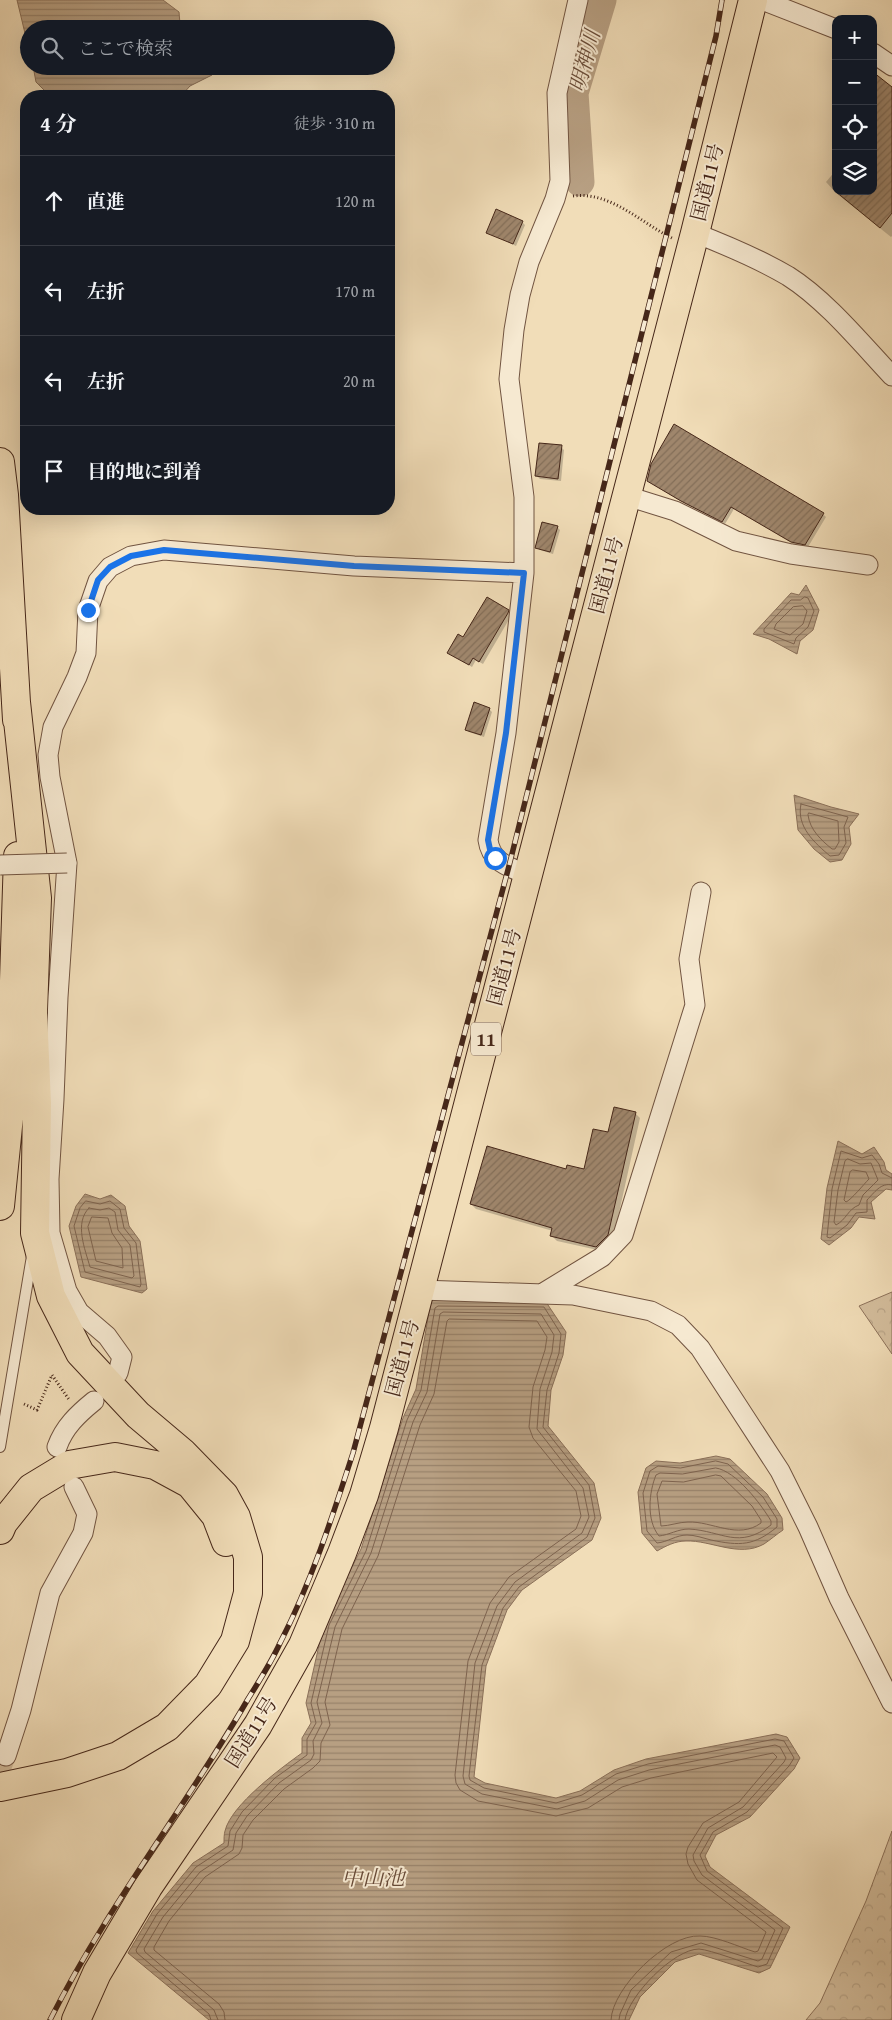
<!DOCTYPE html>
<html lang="ja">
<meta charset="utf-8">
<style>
body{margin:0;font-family:"Gentium Book Plus","Noto Serif JP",serif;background:#242831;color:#f1f3f6}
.controls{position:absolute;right:15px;top:15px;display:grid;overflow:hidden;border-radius:10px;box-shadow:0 5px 20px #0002}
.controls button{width:45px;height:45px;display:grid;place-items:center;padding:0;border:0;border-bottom:1px solid #363941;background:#171b24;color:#f1f3f6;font:25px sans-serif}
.stop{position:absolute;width:15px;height:15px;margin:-11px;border:4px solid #1a73e8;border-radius:50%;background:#fff}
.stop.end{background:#1a73e8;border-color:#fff;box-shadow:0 1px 5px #0008}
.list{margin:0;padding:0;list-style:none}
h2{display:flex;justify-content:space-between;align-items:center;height:65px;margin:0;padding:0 20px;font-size:21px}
h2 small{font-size:16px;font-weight:400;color:#9ea1a6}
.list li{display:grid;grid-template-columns:32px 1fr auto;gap:15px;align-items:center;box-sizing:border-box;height:90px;padding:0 20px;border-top:1px solid #363941}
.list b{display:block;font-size:19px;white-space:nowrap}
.list em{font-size:16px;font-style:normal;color:#9ea1a6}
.icon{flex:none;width:28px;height:28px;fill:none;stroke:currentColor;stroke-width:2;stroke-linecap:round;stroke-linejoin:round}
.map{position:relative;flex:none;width:892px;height:2020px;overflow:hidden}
.search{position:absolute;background:#171b24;box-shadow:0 5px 20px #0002;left:20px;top:20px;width:375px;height:55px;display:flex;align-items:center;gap:12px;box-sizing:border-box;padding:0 18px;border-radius:28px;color:#9ea1a6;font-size:19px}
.panel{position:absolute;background:#171b24;box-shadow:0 5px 20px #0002;left:20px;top:90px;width:375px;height:425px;border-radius:20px}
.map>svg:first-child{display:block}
.forest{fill:url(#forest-crowns);stroke:#8d725b}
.water{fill:url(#water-rules);stroke:#8a6f58}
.shadow{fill:#0003}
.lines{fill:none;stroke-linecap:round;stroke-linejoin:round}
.shore{stroke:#7e634e;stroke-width:1}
.river{stroke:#b79f82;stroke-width:29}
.building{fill:url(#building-hatch);stroke:#462719}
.street-tunnel{stroke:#cfb998;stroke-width:19;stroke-dasharray:19 9;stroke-linecap:butt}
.lane-casing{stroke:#715441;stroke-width:12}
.street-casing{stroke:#715441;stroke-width:21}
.highway-casing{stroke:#462719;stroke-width:30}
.path{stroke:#462719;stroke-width:3;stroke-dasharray:1 2.5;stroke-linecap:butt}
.lane{stroke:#f6e9d1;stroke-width:10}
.street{stroke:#f6e9d1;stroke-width:19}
.highway{stroke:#f1ddb8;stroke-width:28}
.rail-casing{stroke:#462719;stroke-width:5.5}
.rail{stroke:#f6e9d1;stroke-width:4;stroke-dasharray:11;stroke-linecap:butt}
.street-bridge-casing{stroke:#715441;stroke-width:21;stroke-linecap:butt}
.street-bridge{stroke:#f6e9d1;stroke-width:19}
.route{stroke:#1a73e8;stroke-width:6}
.labels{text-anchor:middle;stroke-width:4;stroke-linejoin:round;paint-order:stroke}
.shield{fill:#f6e9d1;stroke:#7b6150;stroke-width:1}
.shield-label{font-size:19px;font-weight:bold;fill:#462719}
.street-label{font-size:20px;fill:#462719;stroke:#f6e9d1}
.water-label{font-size:21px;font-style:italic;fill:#684b38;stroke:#f6e9d1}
</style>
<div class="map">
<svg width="892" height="2020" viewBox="0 0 892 2020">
<defs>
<pattern id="forest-crowns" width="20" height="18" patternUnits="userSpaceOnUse" patternTransform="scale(1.25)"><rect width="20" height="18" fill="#d4be9d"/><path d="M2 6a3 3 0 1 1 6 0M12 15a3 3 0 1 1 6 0" fill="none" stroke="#b7a387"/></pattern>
<pattern id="water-rules" width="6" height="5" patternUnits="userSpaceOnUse" patternTransform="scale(1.25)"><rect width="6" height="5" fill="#b79f82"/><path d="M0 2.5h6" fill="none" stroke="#97826a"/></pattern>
<pattern id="building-hatch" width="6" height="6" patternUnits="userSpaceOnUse" patternTransform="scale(1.25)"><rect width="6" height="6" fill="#9f866c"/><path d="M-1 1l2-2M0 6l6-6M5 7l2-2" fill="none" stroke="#836e58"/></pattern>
</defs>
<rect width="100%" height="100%" fill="#f1ddb8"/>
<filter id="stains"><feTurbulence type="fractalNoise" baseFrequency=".004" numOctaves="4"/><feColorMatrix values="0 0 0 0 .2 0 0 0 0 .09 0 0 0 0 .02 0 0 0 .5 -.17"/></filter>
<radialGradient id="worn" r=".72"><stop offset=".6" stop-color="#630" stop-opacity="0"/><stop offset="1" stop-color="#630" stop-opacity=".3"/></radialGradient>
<path class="forest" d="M892,1292v62l-33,-48z
M892,1831v189h-86l14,-17 46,-102z"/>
<path class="water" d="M17,0h146l16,12 1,12 5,5h-156v21z
M33,66h182l-3,9 -22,11 -9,10h-131l-14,-14z
M806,585l13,25 -6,20 -13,11 -3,13 -28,-15 -16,-5 38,-41 8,2z
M794,795l37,12 28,7 -10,13 2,17 -9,16 -12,2 -16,-13 -16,-19z
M838,1141l24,13 12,-7 10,15 2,8 6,4v16l-6,-1 -15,13 4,17 -16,-2 -8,11 -22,17 -8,-6 6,-51z
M85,1194l15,5 11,-4 14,11 4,20 11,15 7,48 -5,4 -61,-16 -12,-51 7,-20z
M431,1300l115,2 20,30 -3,23 -12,35 -3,36 46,57 7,35 -9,22 -70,50 -15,20 -21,56 -12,111 11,6 71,15 24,-7 34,-21 32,-11 130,-25 11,3 13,21 -6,11 -44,48 -34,18 -11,21 5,11 80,60 -20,41 -11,5 -60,-19 -24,8 -35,35 -11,23h-420l-81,-67 25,-42 40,-48 31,-20c0,-4 0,-9 1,-12 6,-26 56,-63 77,-78v-15l9,-15 -5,-20 18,-80 37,-74 42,-131 13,-29z
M716,1456l14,3 37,35 15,24 1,12c-6,4 -13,10 -19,14 -25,14 -53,-4 -78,-3 -11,0 -20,5 -29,10l-15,-18 -4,-41 8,-24 10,-7 24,2z"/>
<path class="shadow" d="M892,88v148l-1,1 -55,-44 -10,-11 10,-12v21h37z
M522,222l3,3 -9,21 -29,-14z
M561,447l3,3 -3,31 -21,-2 -3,-3z
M648,481l175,33 3,3 -18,30 -13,-2 -61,-36 -9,15 -40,-20z
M557,527l3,3 -7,24 -13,-4 -3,-3z
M508,611l3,5 -28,48 -7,-4 -4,7 -20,-12 11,-16z
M489,709l3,3 -8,25 -15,-5 -3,-3z
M635,1113l5,5 -27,122 -11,11 -45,-10 -5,-5 1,-5 -77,-22 -5,-5 96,-33 18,-1z"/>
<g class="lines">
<path class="shore" d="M805,597l3,1 6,13 -6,16 -12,11 -2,6 -30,-12v-3l27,-29h9z
M803,606l4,5 -4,13 -13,11 -16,-6 2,-5 17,-17z
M801,804l47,13 -4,10 2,16 -7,12 -9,1c-15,-13 -34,-29 -29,-52z
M809,813l29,8 1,21 -4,7h-3c-11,-9 -22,-19 -24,-34z
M848,1159l12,5 11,-1 7,17 -15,15 -4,10c-11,4 -13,15 -23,20l-2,-3 4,-32 7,-29z
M853,1170l13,2 3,7c-5,5 -18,21 -23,23l-2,-2 6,-28z
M892,1178l-10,-5 -3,-9 -7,-9 -10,3 -21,-7 -9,38 -5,48 3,1 17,-13 9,-12 11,-1v-12c7,-7 14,-18 25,-15
M86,1201l14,3 10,-3 10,8 4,19 12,15 5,41 -1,3 -55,-15 -11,-46 6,-18z
M89,1208l11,2 9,-2 6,4 3,18 12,15 4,31 -2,2 -42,-11c-5,-18 -16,-44 -1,-59z
M92,1217l16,1 4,15 10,15 1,20 -27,-7 -8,-34z
M716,1461l12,3 35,33 14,22v8c-23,19 -37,19 -66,13 -8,-2 -16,-5 -24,-5 -11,0 -19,7 -30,8l-10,-12 -4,-38 7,-22 8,-5 22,2z
M716,1468c20,3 45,36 55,53v4c-33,25 -48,6 -82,4 -11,0 -20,6 -30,7 -13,-16 -10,-44 -3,-61l4,-2 22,1z
M716,1475l5,1 31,30 9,14v3c-23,17 -49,-2 -73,-1 -9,0 -19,4 -27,4l-4,-32 5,-13 21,1z
M211,2020l-2,-6 -72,-61 -1,-3 21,-36 39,-47 32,-21 2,-15 12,-19 33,-34 32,-23v-16l9,-16 -5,-20 18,-78 37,-74 41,-131 14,-30 14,-82 3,-2 106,1 17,27 -2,19 -12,37 -4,37 46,58 6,33 -8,19 -68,50 -16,21 -21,57 -13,111 1,4 14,8 72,15 26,-8 34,-21 32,-10 127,-25 9,2 10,17 -5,8 -42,46 -34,20 -13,23 7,16 76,57 -16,36 -9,3c-13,-4 -47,-17 -59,-18 -25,0 -71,47 -74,71
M218,2020l-4,-10 -69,-58 -1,-3 19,-32 37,-45 33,-22 3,-17 11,-17 32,-33 32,-23 3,-6 -1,-13 9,-18 -5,-21 18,-75 36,-74 42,-131 14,-30 13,-78 3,-2 98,2 13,21 -2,17 -12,37 -3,40 46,59 6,29 -7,16 -67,49 -18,24 -22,57 -12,113 2,8 17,10 75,15 28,-8 33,-21 31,-10 126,-25 5,2 6,11 -2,4 -41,45 -35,21 -15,27 1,6 8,14 73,55 -13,29 -4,2 -57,-18 -30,9 -40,38 -11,24 -1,6
M225,2020l-1,-8 -5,-8 -65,-54v-3l15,-26 36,-44 34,-23 3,-6 1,-13 10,-15 31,-31 29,-21 7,-7 1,-18 9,-18 -5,-23 17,-73 36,-73 42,-131 14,-31 13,-73 2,-2 88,2 10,16 -2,13 -12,37 -4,40 4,11 43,53 5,25 -5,13 -67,48 -19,26 -22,58 -13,114 1,8 4,7 18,11 78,15 32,-8 34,-21 29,-9 122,-25 4,4 -38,45 -36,21 -15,24 -2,7 2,10 9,16 69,52 -8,19 -3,1c-16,-5 -39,-16 -55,-16 -33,-2 -88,52 -89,84"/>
<path class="river" d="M580,182l-6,-89 28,-93"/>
</g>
<path class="building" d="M873,72l19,15v126l-12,15 -45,-37h38z
M496,209l27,12 -10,23 -27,-11z
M674,424l150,89 -19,32 -14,-3 -60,-35 -9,15 -41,-21 -34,-20 4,-17z
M539,443l23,2 -4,34 -23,-3z
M542,522l16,4 -8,26 -15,-4z
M487,597l22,13 -1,3 -29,49 -6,-4 -4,7 -22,-12 11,-19 5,3z
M474,702l16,6 -9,27 -16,-5z
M614,1107l22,5 -28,123 -12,12 -46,-11 2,-8 -82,-24 17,-58 79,23 1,-4 17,4 9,-40 15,3z"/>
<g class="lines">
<path class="street-tunnel" d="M0,1773l6,-17"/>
<g class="lane-casing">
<path id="lane" d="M0,1447l32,-191"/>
</g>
<g class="street-casing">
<path id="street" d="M762,0l74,29
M873,53l19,13
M695,233c31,12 64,26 93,43 38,24 73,67 104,100
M627,496l48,15 61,30 55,13 77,11
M528,875c-18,-8 -37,-12 -40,-35l18,-107 18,-160v-76l-15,-118 5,-49 6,-35 9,-33 26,-63 5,-18 -3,-88 21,-93
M420,1290l153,5 78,16 27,14 22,23 80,123 28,56 31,71 53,105
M543,1293l59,-36 21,-22 72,-230 -6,-46 12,-67
M118,1373l4,-16 -15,-21 -28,-24 -12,-21 -17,-58 -1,-54 5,-80 4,-102 9,-134 -17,-86 -2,-22 5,-28 24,-50 9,-24 2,-43 10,-29 12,-14 21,-11 33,-6 190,16 170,7
M57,1447c7,-20 21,-33 37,-46
M6,1756l15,-46 29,-117 33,-60 4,-19 -13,-27"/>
</g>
<g class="highway-casing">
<path id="highway" d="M0,462l4,33 13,225
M0,1206l10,-100 8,-250
M0,1530l3,-7 28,-35 38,-23 46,-8 40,8 35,19 26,32 10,26
M0,1787l67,-14 51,-17 49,-29 41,-42 27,-44 13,-48v-36l-12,-40 -12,-22 -41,-42 -45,-38 -58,-62 -29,-57 -16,-63 2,-130 -4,-90 4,-115 -21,-196
M76,2020l21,-47 51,-86 110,-162 45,-80 39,-92 22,-58 20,-67 311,-1195 58,-233"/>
</g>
<path class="path" d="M573,196c38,-5 69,28 101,43
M24,1404l13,6 15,-35 18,26"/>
<use href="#lane" class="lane"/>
<use href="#street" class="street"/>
<use href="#highway" class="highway"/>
<g class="rail-casing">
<path id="rail" d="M50,2020c57,-113 135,-212 198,-321 11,-18 23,-36 32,-56 31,-60 52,-125 73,-190l156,-587 207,-830 6,-36"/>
</g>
<use href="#rail" class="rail"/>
<g class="street-bridge-casing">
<path id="street-bridge" d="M0,865l67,-2"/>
</g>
<use href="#street-bridge" class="street-bridge"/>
</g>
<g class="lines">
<path class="route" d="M88,610l10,-30 12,-13 21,-11 33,-6 190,16 170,7 -18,160 -18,107 3,14 4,4"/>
</g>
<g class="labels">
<rect class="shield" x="471" y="1022.5" width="30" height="33" rx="4"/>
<g class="shield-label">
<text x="486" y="1046">11</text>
</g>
<g class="street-label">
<text transform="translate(707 182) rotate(-76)" y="7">国道11号</text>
<text transform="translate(606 575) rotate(-75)" y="7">国道11号</text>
<text transform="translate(504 967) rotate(-75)" y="7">国道11号</text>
<text transform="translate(402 1358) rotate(-75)" y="7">国道11号</text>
<text transform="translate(251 1732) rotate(-58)" y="7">国道11号</text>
</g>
<g class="water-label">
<text transform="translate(585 61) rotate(-75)" y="7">明神川</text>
<text x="373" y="1885">中山池</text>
</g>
</g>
<rect width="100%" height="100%" filter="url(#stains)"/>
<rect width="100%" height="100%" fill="url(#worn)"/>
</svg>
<div class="controls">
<button>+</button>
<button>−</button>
<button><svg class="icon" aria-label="locate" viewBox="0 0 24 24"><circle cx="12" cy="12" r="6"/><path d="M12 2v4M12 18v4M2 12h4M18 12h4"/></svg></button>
<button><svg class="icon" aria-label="layers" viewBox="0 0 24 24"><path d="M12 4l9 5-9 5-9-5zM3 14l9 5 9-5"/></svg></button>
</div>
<div class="stop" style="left:495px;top:858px"></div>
<div class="stop end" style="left:88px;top:610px"></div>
<div class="search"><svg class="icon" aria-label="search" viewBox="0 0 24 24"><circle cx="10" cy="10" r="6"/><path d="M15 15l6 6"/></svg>ここで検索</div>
<section class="panel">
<h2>4 分<small>徒歩 · 310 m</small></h2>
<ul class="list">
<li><svg class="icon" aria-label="ahead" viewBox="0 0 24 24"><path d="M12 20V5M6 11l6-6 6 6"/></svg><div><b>直進</b></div><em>120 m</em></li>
<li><svg class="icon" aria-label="left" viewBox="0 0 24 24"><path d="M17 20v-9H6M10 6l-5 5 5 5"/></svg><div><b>左折</b></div><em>170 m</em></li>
<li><svg class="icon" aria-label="left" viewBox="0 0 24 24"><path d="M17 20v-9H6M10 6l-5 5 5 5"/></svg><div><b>左折</b></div><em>20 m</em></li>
<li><svg class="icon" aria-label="arrive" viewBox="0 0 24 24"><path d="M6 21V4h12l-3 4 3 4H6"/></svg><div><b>目的地に到着</b></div></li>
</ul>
</section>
</div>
